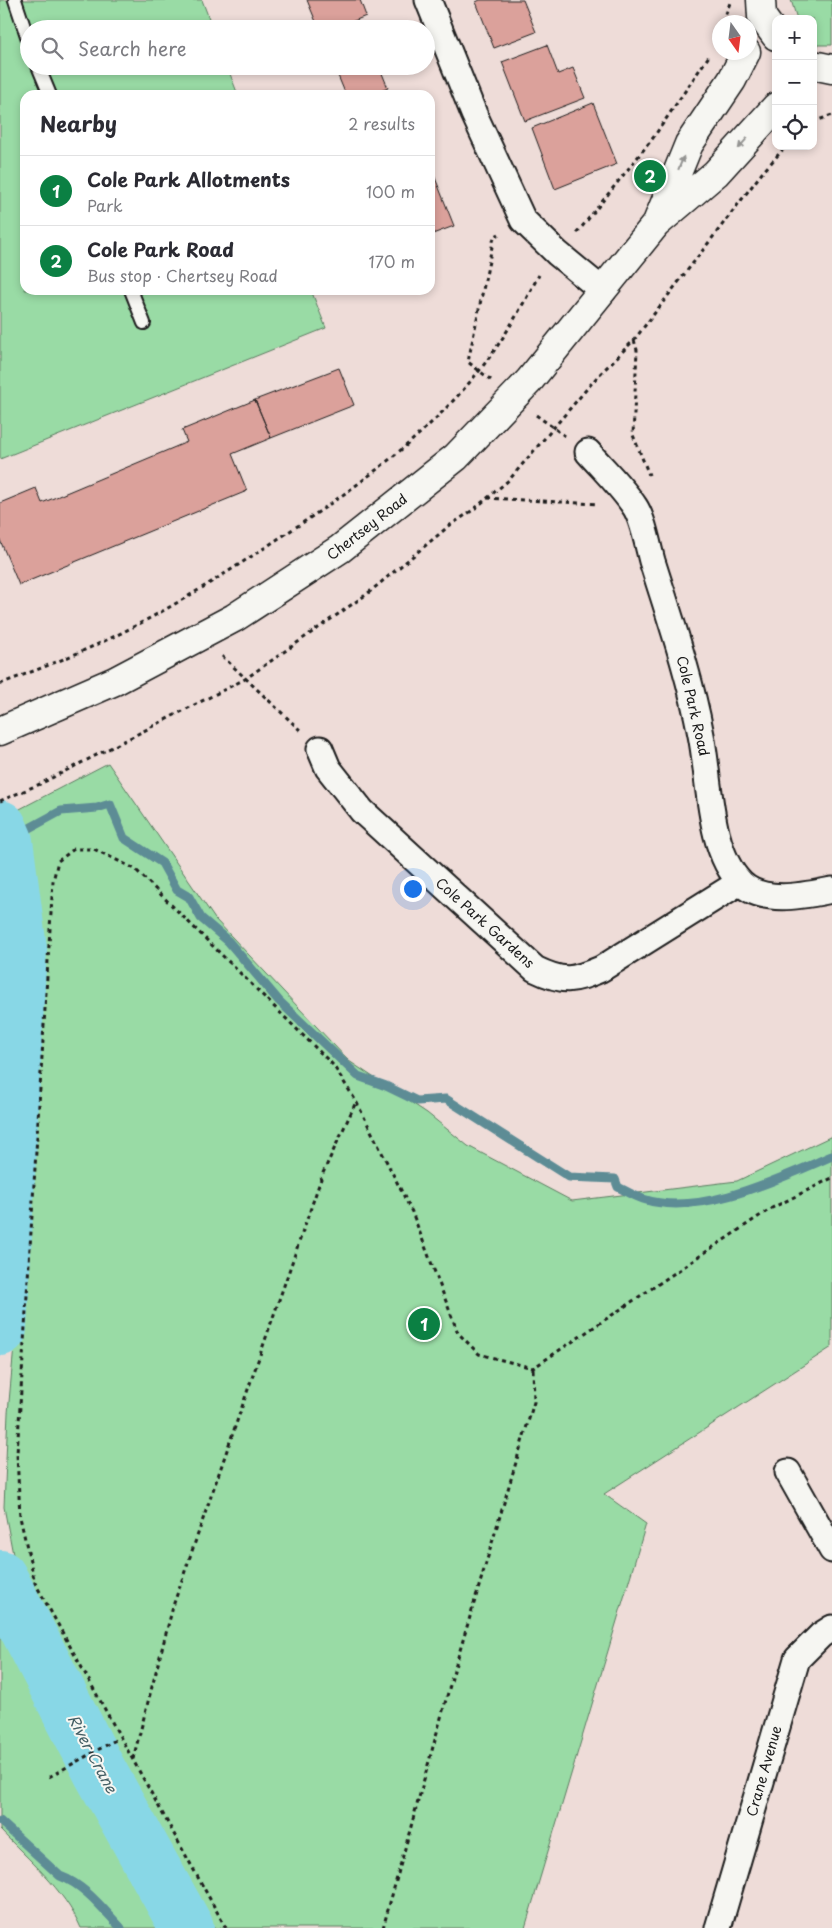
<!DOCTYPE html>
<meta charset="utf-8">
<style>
body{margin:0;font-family:"Playpen Sans",sans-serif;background:#f2f2f3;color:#2b2b33}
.controls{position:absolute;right:15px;top:15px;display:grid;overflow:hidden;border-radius:10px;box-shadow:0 2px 8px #0003}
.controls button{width:45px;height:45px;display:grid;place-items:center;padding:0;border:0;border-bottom:1px solid #e1e1e2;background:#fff;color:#2b2b33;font:25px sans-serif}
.compass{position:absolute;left:712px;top:15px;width:45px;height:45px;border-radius:50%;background:#fff;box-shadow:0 2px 8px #0003;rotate:166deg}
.you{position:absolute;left:412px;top:888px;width:18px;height:18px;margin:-12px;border:4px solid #fff;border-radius:50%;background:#1a73e8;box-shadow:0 0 0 8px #1a73e833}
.badge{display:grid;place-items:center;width:32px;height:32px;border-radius:50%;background:#0b8043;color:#fff;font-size:16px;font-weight:700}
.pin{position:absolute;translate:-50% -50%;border:2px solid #fff;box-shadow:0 1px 5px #0006}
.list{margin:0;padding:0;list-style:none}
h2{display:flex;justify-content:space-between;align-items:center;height:65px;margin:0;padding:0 20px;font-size:21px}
h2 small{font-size:16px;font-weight:400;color:#7c7c81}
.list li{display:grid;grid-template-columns:32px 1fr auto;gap:15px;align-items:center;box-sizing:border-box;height:70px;padding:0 20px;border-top:1px solid #e1e1e2}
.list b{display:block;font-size:19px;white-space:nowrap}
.list p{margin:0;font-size:16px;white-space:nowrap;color:#7c7c81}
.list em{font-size:16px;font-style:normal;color:#7c7c81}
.icon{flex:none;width:28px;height:28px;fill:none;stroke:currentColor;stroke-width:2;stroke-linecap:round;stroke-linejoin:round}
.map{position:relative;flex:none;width:832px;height:1928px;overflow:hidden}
.search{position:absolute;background:#fff;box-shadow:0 2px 8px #0003;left:20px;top:20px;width:415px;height:55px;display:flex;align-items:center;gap:12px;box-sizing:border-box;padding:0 18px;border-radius:28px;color:#7c7c81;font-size:19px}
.panel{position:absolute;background:#fff;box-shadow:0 2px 8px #0003;left:20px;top:90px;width:415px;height:205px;border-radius:15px}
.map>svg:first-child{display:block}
.green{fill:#99dba5;stroke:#5a7c60}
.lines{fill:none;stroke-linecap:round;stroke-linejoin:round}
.stream{stroke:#5d8c95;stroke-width:9}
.river{stroke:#88d7e6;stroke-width:54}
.building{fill:#dba19b;stroke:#1c1c1c}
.service-casing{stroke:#1c1c1c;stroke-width:16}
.minor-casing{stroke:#1c1c1c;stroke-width:29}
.trunk-casing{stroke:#1c1c1c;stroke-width:31}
.path{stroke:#1c1c1c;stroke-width:3;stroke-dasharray:4 4;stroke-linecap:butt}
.service{stroke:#f6f6f2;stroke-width:12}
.minor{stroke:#f6f6f2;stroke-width:25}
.trunk{stroke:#f6f6f2;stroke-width:28}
.oneway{fill:#949492}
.labels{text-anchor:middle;stroke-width:4;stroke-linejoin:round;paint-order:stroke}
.street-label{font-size:14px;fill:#1c1c1c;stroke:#f6f6f2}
.water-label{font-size:15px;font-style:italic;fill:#425d63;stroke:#f6f6f2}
</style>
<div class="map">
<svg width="832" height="1928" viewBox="0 0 832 1928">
<rect width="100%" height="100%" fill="#eedcd8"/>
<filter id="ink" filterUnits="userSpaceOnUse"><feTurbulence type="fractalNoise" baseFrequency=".02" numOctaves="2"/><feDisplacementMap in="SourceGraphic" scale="10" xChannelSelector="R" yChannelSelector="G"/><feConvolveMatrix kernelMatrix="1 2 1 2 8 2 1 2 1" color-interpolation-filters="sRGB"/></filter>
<g filter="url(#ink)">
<path class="green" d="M0,0h202l11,29h-184v37h198l11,29h-213v195h286l15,38 -326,131z
M791,0h41v45h-15l-4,-4v-22h-16z
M108,763l107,156 134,142 78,52 41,33 104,55 165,-20 95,-45v211l-228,147 42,30 -121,404h-315l-7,-16 -88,-142 -54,-98 -42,-86 -15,-79 4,-94 10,-111 12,-210 4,-144 -34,184v-285l22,3 -6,-39z
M0,1621l168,307h-87c-17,-39 -52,-68 -81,-98z"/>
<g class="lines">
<path class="stream" d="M6,841l55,-30 36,-3 13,-4 14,34 38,25 15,27 12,7 12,21 27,23 51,60 79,75 28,10 31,15 29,-2 123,78 46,2 3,8c8,4 16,9 25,12 57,19 137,-21 189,-43
M0,900l12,-10
M0,1821l60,55c25,9 43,33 61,52"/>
<path class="river" d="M0,827l6,14 14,108 -20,380
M0,1577l99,193 88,158"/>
</g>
<path class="building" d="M307,0h53l6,16 -32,13h-15z
M480,0h43l13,32 -42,16 -18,-46z
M547,45l11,29 15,-6 12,30 -60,23 -23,-59z
M334,66h45l9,22 -17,7h-25z
M593,103l24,61 -62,25 -23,-61z
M430,165l24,61 -24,9z
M339,368l15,37 -83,33 -16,-38z
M255,400l16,38 -39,16 15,37 -228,94 -19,-45v-37l36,-15 6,15 145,-61 -5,-12z"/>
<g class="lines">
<g class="service-casing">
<path id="service" d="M15,0l14,42
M38,66l12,29
M131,290l13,33"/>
</g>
<g class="minor-casing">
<path id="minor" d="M428,0l46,114 49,106 34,33 46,38
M588,452c16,18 34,35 47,55 8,12 13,39 17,54 18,57 38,115 49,174 9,44 7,115 40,148 22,22 65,12 91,7
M320,749l8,19 34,43 173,158c29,14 37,12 66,0l139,-87
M788,1472l44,78
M718,1928l79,-269 24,-24 11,-7"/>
</g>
<g class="trunk-casing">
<path id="trunk" d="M761,0l1,17 14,19
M813,65l19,4
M658,220l31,-76 43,-64 14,-28
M0,731l115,-50 119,-63 106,-69 116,-92 73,-76 127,-157 60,-51 60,-66"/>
</g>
<path class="path" d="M723,22l8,-22
M717,41l3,-8
M813,122l19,-7
M577,233l76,-95 56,-82
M634,340l3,10 -4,85 16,40
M491,380l-23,-18 26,-125 5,-3
M536,415l29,21
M487,498l111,6
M222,656l79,75
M0,684c39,-15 78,-30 115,-48 60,-29 116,-66 172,-103 70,-46 139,-96 192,-162 24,-30 42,-63 60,-96
M0,801l40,-17 205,-105 122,-85 82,-68 24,-16 36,-30 88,-103 37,-37 128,-167 24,-27
M133,1759l41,-156 149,-430 33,-71
M49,1777l72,-40
M226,1928l-191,-345 -15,-66 -3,-63 36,-573 5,-20 16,-12h20l41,20 198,196 23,36 56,111 46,121 21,21 54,14 237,-159 62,-31
M383,1928l72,-261 79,-265 -1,-34"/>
<use href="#service" class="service"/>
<use href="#minor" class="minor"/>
<use href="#trunk" class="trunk"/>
</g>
<defs><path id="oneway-solid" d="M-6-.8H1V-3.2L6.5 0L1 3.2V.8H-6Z" transform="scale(1.25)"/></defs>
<g class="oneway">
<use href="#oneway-solid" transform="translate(743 143) rotate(131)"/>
<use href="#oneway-solid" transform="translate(681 163) rotate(-68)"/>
</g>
</g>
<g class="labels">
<g class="street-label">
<text transform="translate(367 527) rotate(-38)" y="5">Chertsey Road</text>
<text transform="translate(693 706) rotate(77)" y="5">Cole Park Road</text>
<text transform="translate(485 923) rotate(42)" y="5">Cole Park Gardens</text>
<text transform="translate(764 1771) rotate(-74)" y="5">Crane Avenue</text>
</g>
<g class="water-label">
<text transform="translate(92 1754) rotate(62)" y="5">River Crane</text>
</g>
</g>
</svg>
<div class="controls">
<button>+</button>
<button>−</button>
<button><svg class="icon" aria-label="locate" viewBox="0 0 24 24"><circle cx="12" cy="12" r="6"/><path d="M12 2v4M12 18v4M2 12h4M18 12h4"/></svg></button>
</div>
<svg class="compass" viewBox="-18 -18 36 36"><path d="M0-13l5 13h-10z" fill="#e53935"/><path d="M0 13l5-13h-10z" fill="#7c7c81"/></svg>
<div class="you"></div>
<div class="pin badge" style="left:424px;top:1324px">1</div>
<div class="pin badge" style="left:650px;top:176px">2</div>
<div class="search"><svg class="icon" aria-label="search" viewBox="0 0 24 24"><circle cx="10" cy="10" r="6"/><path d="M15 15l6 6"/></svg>Search here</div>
<section class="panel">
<h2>Nearby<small>2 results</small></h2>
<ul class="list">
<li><span class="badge">1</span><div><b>Cole Park Allotments</b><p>Park</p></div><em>100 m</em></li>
<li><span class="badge">2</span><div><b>Cole Park Road</b><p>Bus stop · Chertsey Road</p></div><em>170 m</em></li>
</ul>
</section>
</div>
